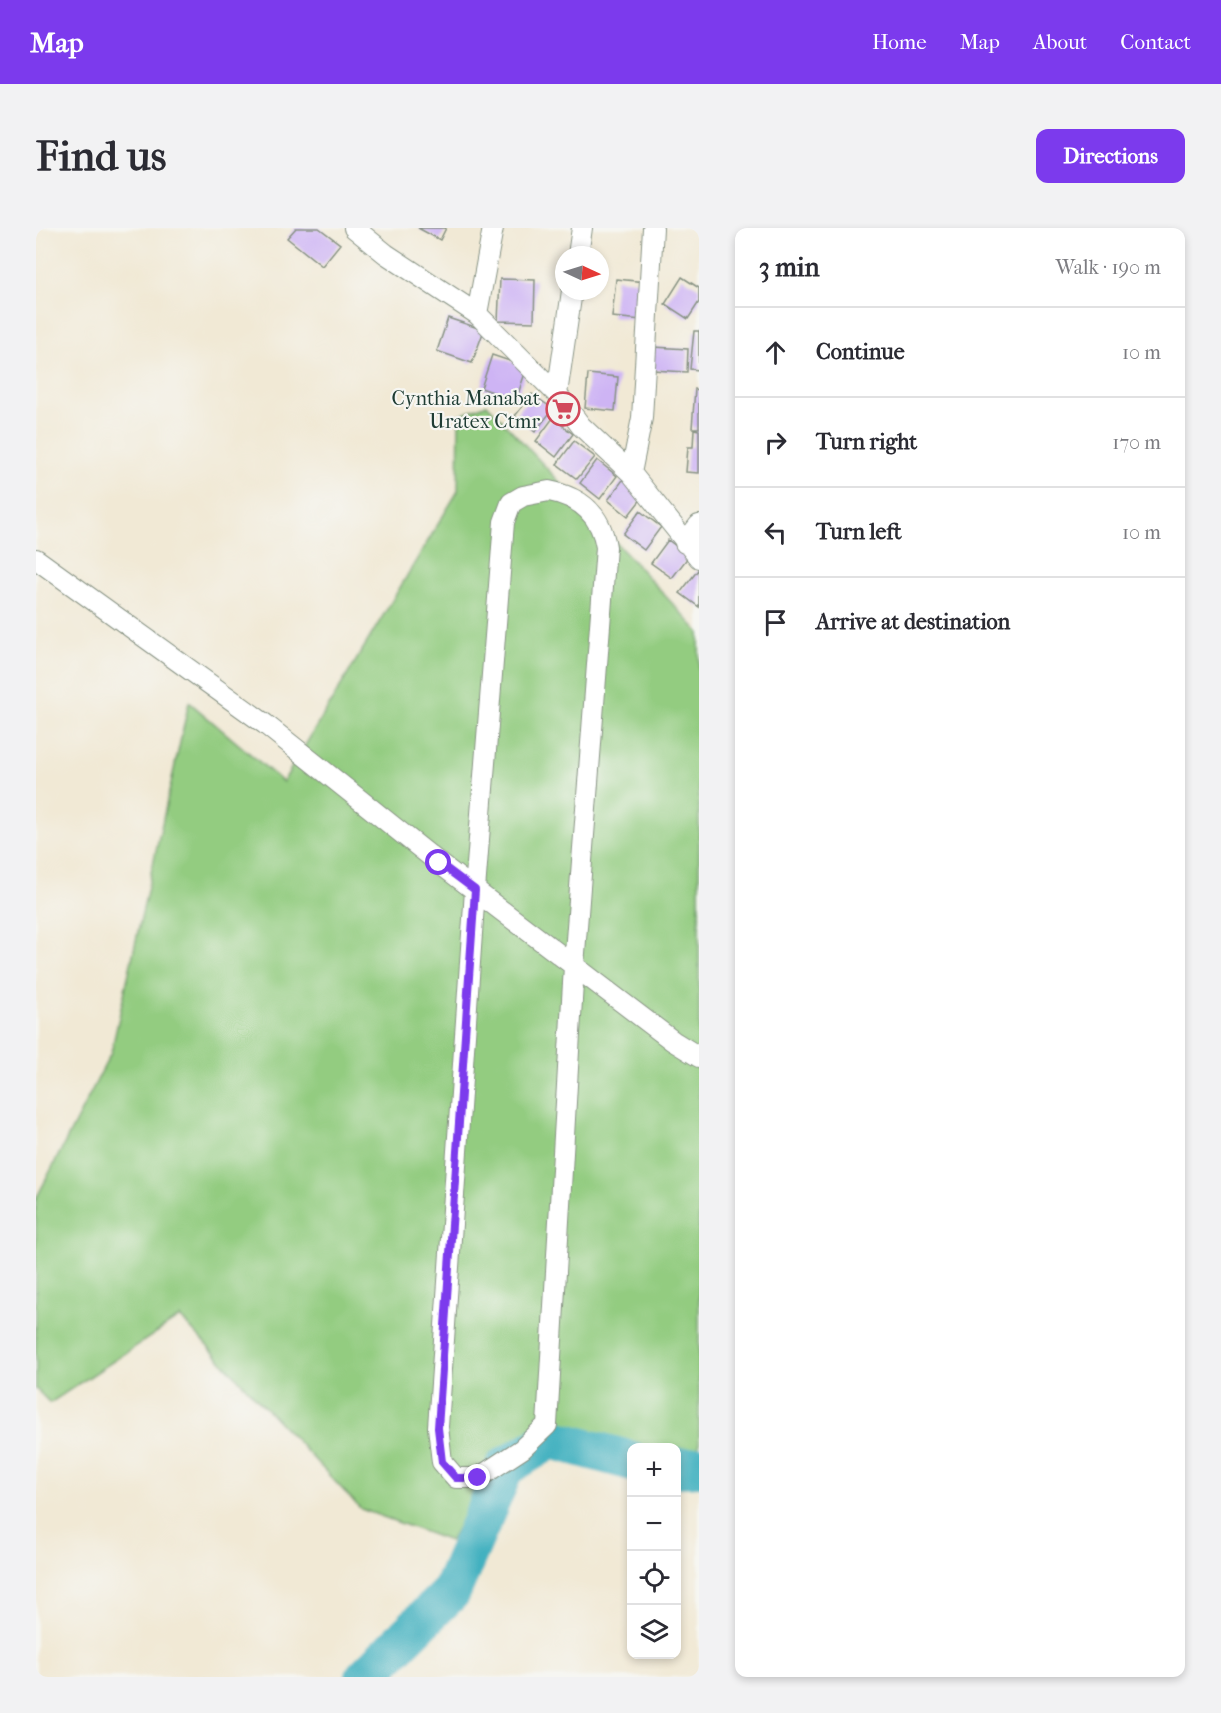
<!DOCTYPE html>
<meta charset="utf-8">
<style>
body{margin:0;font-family:"IM FELL French Canon",serif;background:#f2f2f3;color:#2b2b33}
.controls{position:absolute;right:18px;bottom:18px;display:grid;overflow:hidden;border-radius:12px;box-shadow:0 3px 9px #0003}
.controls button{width:54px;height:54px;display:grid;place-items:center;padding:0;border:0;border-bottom:2px solid #e1e1e2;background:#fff;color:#2b2b33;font:30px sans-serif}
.compass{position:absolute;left:519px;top:18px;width:54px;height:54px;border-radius:50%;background:#fff;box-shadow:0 3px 9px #0003;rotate:94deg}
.stop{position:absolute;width:18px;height:18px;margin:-14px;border:4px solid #7c3aed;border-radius:50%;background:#fff}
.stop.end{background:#7c3aed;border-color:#fff;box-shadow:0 2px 6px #0008}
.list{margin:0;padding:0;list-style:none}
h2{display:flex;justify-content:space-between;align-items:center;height:78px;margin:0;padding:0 24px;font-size:26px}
h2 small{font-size:20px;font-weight:400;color:#7c7c81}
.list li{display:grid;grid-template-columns:39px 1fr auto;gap:18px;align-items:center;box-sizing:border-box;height:90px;padding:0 24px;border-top:2px solid #e1e1e2}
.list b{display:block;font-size:22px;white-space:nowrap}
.list em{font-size:20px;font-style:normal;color:#7c7c81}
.icon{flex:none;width:33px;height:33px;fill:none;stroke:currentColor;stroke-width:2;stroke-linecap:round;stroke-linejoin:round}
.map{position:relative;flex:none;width:663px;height:1449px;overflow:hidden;border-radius:12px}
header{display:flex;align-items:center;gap:36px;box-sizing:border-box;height:84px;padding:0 30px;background:#7c3aed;color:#fff}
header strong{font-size:28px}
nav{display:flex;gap:33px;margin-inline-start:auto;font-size:21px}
.intro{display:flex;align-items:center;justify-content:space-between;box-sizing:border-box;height:144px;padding:0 36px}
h1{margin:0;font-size:42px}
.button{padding:15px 27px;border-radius:12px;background:#7c3aed;color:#fff;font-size:21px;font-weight:700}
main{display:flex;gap:36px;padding:0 36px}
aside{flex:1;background:#fff;border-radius:12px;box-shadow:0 3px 9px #0003}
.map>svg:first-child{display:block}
.green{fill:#93cc80;stroke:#59845a;stroke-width:1.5}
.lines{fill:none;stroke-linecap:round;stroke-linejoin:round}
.river{stroke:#43b1c0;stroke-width:40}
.building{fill:#ceb4f4}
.minor-casing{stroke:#889384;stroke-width:22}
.minor{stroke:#fff;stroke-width:20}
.route{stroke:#7c3aed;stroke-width:8}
.labels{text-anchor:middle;stroke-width:4.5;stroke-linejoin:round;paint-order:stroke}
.poi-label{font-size:20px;fill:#1f3d34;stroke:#f6f6f2;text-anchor:end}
</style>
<header>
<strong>Map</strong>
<nav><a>Home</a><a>Map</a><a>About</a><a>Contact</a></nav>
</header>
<div class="intro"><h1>Find us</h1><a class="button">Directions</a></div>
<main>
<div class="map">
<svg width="663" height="1449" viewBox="0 0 663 1449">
<rect width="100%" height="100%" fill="#f6f6f2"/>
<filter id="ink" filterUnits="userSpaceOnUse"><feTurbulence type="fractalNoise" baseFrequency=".0167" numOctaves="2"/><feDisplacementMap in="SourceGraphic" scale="12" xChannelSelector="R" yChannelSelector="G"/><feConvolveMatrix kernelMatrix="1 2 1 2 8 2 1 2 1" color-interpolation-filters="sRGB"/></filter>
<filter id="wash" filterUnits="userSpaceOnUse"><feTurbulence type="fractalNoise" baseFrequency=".008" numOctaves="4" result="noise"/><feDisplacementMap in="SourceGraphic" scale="24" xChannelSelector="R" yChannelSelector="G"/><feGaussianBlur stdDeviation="1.35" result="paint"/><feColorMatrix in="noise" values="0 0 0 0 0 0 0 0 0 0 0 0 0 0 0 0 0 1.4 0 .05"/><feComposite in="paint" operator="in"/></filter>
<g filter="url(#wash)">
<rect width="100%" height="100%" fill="#f1e9d5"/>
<path class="green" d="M451,176l212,228v825l-22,4 -1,-13h-44l-1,7 -82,-22 -67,52 -32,56 -89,-32 -181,-192 -130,86 -14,-14v-190l75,-146 78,-351 94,80 175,-291 1,-76z"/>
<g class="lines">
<path class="river" d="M640,1240l23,-1
M329,1449l86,-85 54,-125 46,-28 81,22"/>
</g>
<g id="blocks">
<path class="building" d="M260,0h23l21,16 -18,22 -35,-28z
M382,0h28l-6,12z
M646,49l17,11v14l-11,17 -23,-15z
M464,51l35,1 -1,42 -36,-1z
M580,51l30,3 -4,38 -30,-3z
M412,90l36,12 -12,33 -35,-12z
M658,103h5v39l-9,-1z
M617,119l35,2 -1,23 -35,-2z
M456,127l35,12 -11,33 -35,-12z
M552,146l30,3 -3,34 -30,-3z
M659,161l4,1v38h-7z
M496,166l21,15 -18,23 -20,-16z
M517,190l20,16 -17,23 -20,-16z
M658,201l5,1v43l-13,-1 2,-25h5z
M538,213l21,16 -18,22 -20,-15z
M561,232l20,16 -17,23 -20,-16z
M589,249l21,16 -18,23 -20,-16z
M604,283l21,16 -17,23 -21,-16z
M632,312l21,16 -17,22 -21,-15z
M662,342l1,1v36l-19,-14z"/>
</g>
</g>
<g filter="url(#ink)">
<use href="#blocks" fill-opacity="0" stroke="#889384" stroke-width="1.5"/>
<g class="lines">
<g class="minor-casing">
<path id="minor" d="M318,0l32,26 91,60 80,80
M542,27l4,-27
M536,63l-15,103 24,32 50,47 68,85
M441,86l16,-86
M595,245l11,-55 11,-190
M513,263c32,6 52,24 57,56l-32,419 -27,459 -25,24 -44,29h-22l-14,-16 -4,-35 37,-537 29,-368 7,-19 12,-7z
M649,315l14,-18
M0,331l229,165 174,139 234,178 26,16"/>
</g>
<use href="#minor" class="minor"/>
</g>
</g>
<g class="lines" filter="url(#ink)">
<path class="route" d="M403,635l36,27 -37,538 4,34 14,16h22"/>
</g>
<defs>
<g id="supermarket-ring" transform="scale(1.725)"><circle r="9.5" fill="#f6f6f2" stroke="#d1495b" stroke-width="1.5"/><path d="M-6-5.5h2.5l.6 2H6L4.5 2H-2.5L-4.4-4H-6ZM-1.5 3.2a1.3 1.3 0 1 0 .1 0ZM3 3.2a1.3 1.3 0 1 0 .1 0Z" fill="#d1495b"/></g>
</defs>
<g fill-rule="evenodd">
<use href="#supermarket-ring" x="527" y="181"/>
</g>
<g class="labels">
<g class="poi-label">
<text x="504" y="177">Cynthia Manabat<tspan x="504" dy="23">Uratex Ctmr</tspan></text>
</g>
</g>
</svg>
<div class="controls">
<button>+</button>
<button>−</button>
<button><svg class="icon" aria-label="locate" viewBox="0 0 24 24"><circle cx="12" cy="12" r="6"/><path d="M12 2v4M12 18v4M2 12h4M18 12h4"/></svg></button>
<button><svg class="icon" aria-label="layers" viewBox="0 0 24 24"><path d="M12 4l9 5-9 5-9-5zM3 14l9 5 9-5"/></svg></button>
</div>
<svg class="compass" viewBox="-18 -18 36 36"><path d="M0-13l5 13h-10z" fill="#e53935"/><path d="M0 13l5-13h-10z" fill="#7c7c81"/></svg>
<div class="stop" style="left:403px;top:635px"></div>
<div class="stop end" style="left:442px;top:1250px"></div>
</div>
<aside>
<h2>3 min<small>Walk · 190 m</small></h2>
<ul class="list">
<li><svg class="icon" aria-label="ahead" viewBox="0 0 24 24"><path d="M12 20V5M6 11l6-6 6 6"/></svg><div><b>Continue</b></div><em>10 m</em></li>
<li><svg class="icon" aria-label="right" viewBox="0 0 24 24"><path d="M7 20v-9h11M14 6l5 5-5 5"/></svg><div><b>Turn right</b></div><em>170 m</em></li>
<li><svg class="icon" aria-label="left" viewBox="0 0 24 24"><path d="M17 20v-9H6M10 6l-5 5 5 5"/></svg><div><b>Turn left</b></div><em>10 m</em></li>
<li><svg class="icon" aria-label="arrive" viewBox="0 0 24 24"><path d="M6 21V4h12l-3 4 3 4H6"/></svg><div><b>Arrive at destination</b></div></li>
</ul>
</aside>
</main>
